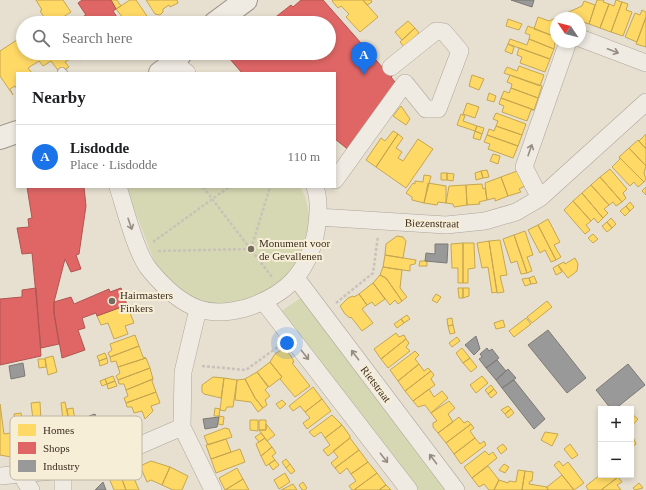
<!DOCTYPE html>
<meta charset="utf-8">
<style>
body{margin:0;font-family:"Times New Roman",serif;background:#f6f6f6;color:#202124}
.controls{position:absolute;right:12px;bottom:12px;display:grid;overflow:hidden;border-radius:0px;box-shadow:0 2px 6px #0003}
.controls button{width:36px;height:36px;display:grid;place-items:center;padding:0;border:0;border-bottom:1px solid #e0e0e0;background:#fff;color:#202124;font:20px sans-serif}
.compass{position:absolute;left:550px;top:12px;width:36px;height:36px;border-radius:50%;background:#fff;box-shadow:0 2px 6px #0003;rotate:305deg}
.you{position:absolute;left:287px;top:343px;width:14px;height:14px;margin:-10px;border:3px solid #fff;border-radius:50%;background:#1a73e8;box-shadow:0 0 0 6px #1a73e833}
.badge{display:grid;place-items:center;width:26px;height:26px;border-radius:50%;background:#1a73e8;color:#fff;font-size:13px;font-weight:700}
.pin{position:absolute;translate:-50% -33px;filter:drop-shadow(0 1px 2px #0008)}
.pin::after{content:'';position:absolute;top:21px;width:14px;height:12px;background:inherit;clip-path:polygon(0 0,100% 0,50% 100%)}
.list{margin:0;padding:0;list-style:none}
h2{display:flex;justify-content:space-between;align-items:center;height:52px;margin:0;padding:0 16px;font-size:17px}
h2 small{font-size:13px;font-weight:400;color:#757577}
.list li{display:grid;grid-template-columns:26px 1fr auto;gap:12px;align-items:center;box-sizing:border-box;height:64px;padding:0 16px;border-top:1px solid #e0e0e0}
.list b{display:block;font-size:15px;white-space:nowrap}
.list p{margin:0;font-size:13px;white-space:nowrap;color:#757577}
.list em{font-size:13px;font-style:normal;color:#757577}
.icon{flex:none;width:22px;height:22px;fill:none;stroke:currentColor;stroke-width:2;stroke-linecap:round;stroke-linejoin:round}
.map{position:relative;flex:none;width:646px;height:490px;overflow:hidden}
.search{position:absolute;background:#fff;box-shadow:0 2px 6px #0003;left:16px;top:16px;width:320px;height:44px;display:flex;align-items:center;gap:10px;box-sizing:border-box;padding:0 14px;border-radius:22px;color:#757577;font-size:15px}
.panel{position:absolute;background:#fff;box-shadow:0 2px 6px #0003;left:16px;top:72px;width:320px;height:116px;border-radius:0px}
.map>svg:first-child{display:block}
.green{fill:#d6d7b3}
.homes{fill:#ffd966;stroke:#c5a651}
.shops{fill:#e06666;stroke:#af5551}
.industry{fill:#999;stroke:#7d7975}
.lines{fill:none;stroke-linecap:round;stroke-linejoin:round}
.lane-casing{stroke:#ada599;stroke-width:10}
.street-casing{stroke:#ada599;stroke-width:18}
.secondary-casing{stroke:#9c958a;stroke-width:24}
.path{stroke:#c8c2b9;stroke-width:2.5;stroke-dasharray:3 2;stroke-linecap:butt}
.lane{stroke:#efebe3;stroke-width:8}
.street{stroke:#efebe3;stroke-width:17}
.secondary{stroke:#efebe3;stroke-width:22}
.oneway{stroke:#968c82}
.poi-dot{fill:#786c5e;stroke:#f7eed8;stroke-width:1.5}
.labels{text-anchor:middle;stroke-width:4;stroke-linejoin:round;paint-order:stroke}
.street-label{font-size:11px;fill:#3d2e20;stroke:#f7eed8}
.poi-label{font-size:11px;fill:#3d2e20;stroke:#f7eed8;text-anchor:start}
.key{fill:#f7eed8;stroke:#bfb4a1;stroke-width:1}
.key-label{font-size:11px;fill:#3d2e20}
</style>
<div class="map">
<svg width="646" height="490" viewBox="0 0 646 490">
<rect width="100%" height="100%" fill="#e7e0d1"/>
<path class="green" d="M126,187h174l5,9 4,18 1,18 -17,41 -32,25 -39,6 -17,-1 -21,-9 -21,-18 -10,-18z
M302,297l148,193h-34l-136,-178z"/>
<path class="homes" d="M36,0h27l8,12 -14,9 1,2h-19l-1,-1 6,-5 -4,-6 2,-1z
M111,0h6l4,6 -5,3z
M130,0h6l13,19 -2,1 1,3h-18l-4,-6 -3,1 -7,-9z
M146,0h31l1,3 -8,4 -1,-2 -6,4v3l-3,3 -5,-1z
M333,0h30l15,17 -18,15 -14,-15 3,-3 -8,-8 -3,2 -6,-7z
M363,0h8l1,2 -5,3z
M597,0h7l-1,2 6,2 -9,24 -11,-4z
M616,0l6,2 -11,30 -11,-4 9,-24 5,2z
M584,1l11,4 -6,19 -9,-3v-3h-24v19l-22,-8 4,-12 11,4 33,-15z
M622,2l6,2 -2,6 6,2 -9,24 -12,-4z
M642,10l4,2v5l-9,25 -12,-5 10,-24 5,2z
M646,17v30l-10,-3z
M508,19l14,5 -3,6 -13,-4z
M408,21l7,7 -13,12 -7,-8z
M528,26l28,11 -2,12 -25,-10 1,-4 -5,-2z
M415,28l4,5 -15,14 -4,-5z
M23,36v17l66,1 -9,6 -4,-5 -11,7 4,5 -9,6 -9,-12 -8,5 -4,-5 -11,7 4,5h-15v16l-2,-3 -5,3 3,6 -13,-19v-25z
M510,39l17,6 2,-6 25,10 -4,10 -42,-15z
M508,44l6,3 -2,7 -7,-3z
M519,48l31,11 -5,13 -25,-9 2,-6 -5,-2z
M519,66l25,9 -4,11 -36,-13 3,-6 10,4z
M472,75l12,4 -5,11 -10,-4z
M510,75l32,11 -4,12 -27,-10 1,-4 -5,-2z
M511,88l27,10 -4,12 -33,-12 3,-7 5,2z
M489,93l7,3 -2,6 -7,-2z
M501,98l33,12h-3l-4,11 -25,-9 2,-6 -5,-2z
M467,103l12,4 -4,11 -12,-4z
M401,106l9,13 -4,6 -13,-9z
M496,113l30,11 -4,11 -26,-9 2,-5 -5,-2z
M461,114l4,2 -2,5 14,5 -2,5 -18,-6z
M477,126l7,2 -2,6 -7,-3z
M496,126l26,9 -4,11 -31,-11 2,-6 5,2z
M393,131l5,3 -22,33 -10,-7 15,-22 4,3z
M475,131l7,3 -2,6 -7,-2z
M398,134l5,4 -7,10 6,4 -4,6 5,3 15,-22 15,10 -27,39 -30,-21z
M646,134v15l-7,-8z
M487,135l31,11 -5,12 -25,-9 2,-5 -6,-2z
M638,140l8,9v17l-17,-18z
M629,148l17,18 -2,7 2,6 -2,3 -25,-25z
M493,154l7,2 -2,8 -8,-3z
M619,157l25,25 -6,5 -4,-5 -4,4 -18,-19 8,-8z
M610,169l17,20 -4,4 3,5 -4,4 -22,-25z
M487,170l2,7 -6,1 -2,-7z
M481,171l2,7 -7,2 -1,-7z
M517,171l8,15 -6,3 2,3 -13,4 -7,-19z
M441,173h6v7h-6z
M447,173l7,1 -1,7 -6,-1z
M424,175l7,1 -7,27 -12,-3v-3l-6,-4 7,-10 2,1v-3l8,1z
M501,177l7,19 -13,5v-3l-8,2 -2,-17z
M600,177l22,25 -6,4 -3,-4 -4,3 -18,-20z
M428,183l18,3v17l-8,-1 -1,3 -13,-2z
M482,184l1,5 2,-1 2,12 -8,2 1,2 -13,1 -1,-20z
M466,185l1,20 -13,2 -1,-3 -7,-1 3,-17z
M591,185l18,20 -5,4 4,4 -5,5 -21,-25z
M646,187v8l-4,-4z
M582,193l21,25 -5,5 -4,-5 -3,3 -18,-20z
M573,201l18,20 -5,4 4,5 -5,4 -21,-24z
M630,202l4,5 -4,4 -4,-5z
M626,206l4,5 -5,5 -5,-5z
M611,218l5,6 -4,4 -5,-6z
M548,219l12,23 -6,3 7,12 -5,3 -18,-35z
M607,222l5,6 -5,4 -5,-6z
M538,225l18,35 -5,2 -6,-12 -5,3 -12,-23z
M525,231l8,24 -6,2 5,14 -5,2 -13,-38z
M593,234l5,5 -5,4 -5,-5z
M514,235l13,38 -6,1 -4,-13 -6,2 -8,-24z
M397,236l6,1 3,4 -3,17 -18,-3 1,-11z
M500,240l7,35 -7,1 4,16 -7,1 -8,-52z
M489,241l8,51 -5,1 -4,-26 -6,1 -5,-25z
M463,243v40h-5v-15h-6l-1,-24z
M463,243h11l1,25 -7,1v14h-5z
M385,255l31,5 -1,4 -5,1v6l-27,-4z
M575,258l3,6 -1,7 -9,7 -10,-13 6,-3 1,2z
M420,261h7v5h-8z
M558,265l4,7 -6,3 -3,-7z
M383,267l19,3 -2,18 7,9 -5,4 -16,-23 -6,-3z
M380,275l6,3 16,23 -4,3 -3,-4 -5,5 -17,-22z
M534,276l3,7 -6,1 -2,-6z
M529,278l2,6 -6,2 -3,-7z
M373,283l12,16 -10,7 -3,-4 -5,3 -8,-11z
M458,288h5v10h-4z
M463,288h6v8l-6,2z
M359,294l8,11 -5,4 11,14 -11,8 -11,-14 -1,1 -5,-4 -5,-8 8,-8 5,-2 1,1z
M436,294l5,3 -4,6 -5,-3z
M547,301l5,6 -20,16 -5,-6z
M127,305l7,18 -9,3 3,8 -14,5 -6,-16 -7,2 -4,-9z
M407,315l3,4 -6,4 -3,-4z
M452,318l1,7 -5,1 -1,-7z
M526,318l5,6 -17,13 -5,-6z
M401,319l3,4 -7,5 -3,-4z
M503,320l2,7 -9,2 -2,-6z
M453,325l2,8 -5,1 -2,-8z
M396,333l3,4 5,-2 2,4 -25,20 -7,-10z
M135,335l4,11 -29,11 -2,-4 4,-3 -2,-6z
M457,337l3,4 -8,6 -3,-4z
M406,339l3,4 -3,4 4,4 -22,17 -7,-9z
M139,346l4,11 3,1 -28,9 -2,-6 -5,1 -1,-5z
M284,348l7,8 3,6 -2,1 18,23 -15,11 -15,-18 2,-2 -12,-15 5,-8z
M462,348l8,10 -7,5 -7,-10z
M415,351l4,4 -4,4 4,5 -21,17 -8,-11z
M105,353l2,5 -8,3 -2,-5z
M53,356l4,16 -9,3 -3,-17z
M107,358l1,5 -8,3 -1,-5z
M146,358l4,10 -32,12 -2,-4 4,-3 -2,-6z
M470,358l7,9 -6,5 -8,-9z
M38,359h7l1,8 -7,1z
M270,362l12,15 -13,10 -12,-15z
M419,364l5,7 4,-3 3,3 -26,20 -7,-10z
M150,368l3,11 -27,11 -2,-6h-5l-1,-4z
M431,371l3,4 -3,4 4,6 -22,16 -8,-10z
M257,372l11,15 -3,3 5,6 -5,4 2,5 -4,3 -8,-10 -10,-19z
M113,376l2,5 -8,3 -2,-5z
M482,376l6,7 -12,10 -6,-8z
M213,377l11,1 -3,20 -17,-4 -2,-2v-7z
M224,378l13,2 -4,27h-6l-2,4 -5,-1z
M105,379l2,5 -5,2 -2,-5z
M153,379l-1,2 4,11 -30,11 -2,-5 4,-2 -2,-6z
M245,379l10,19 8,10 -5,4 -7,-10 -16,-2 2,-20z
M115,381l2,5 -9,3 -1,-5z
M491,385l3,4 -6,5 -3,-4z
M313,387l9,12 -17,13 -5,-6 -7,5 -4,-5z
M429,389l5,8 8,-6 6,7 -17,15 -6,-8 -7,2 -5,-6z
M494,389l3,4 -6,5 -3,-4z
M156,392l4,11 -9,3 2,5 -8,8 -3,-8 -8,2 -2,-6h-5l-1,-4z
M322,399l9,12 -24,18 -4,-6 7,-5 -5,-6z
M282,400l4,4 -6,5 -4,-5z
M449,401l6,7 -7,6 5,8 -15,11 -5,-6v-4l4,-2 -6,-8z
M40,402l1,20 8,-1 3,29 -1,2h-14l-6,-49z
M65,402l9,45 -10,3h-3l-4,-21 7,-1 -3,-25z
M0,404l4,30 7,-1 3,21 -3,3 -11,-2z
M508,406l3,3 -6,5 -4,-4z
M73,408l3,18 6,-1 4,20 -2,2h-10l-7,-38z
M215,408l5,1 -1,7h-5z
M511,409l3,4 -6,5 -3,-4z
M21,413l2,11 6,-1 3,29 -2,2h-12l-4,-40z
M632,414l6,5 -7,8v-12z
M332,415l10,10 -17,13 -4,-6 -7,5 -5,-5z
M219,416l5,1 -1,8 -5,-1z
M459,417l5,6 4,-2 3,3 -25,19 -8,-10z
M250,420h8v11l-8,-1z
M259,420h7v10h-7z
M266,424l9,11 -8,6 -8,-11h7z
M471,424l3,4 -4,3 5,7 -21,16 -8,-11z
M342,425l8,11v2l-22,18 -5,-6 7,-5 -5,-7z
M225,428l4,1 3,8 -24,8 -4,-9z
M545,432l13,2 -6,12 -11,-6z
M631,432l5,12 -5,4z
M261,433l4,5 -6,4 -4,-5z
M265,438l7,9 -11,9 -5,-12z
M350,438l9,12 -24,18 -4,-5 7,-6 -5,-6z
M475,438l5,6 4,-3 2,4 -25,19 -7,-10z
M226,439l5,13 -20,7 -5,-14z
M503,444l4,5 -6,5 -4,-6z
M570,444l8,11 -6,4 -8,-10z
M272,447l4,6 -4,3 3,4 -9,6 -5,-10z
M240,449l5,13 -29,11 -5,-14z
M359,450l9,12 -17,12 -4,-6 -7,6 -5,-6z
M485,451l4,4 4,-3 4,6 -25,20 -8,-11z
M286,459l4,5 -4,4 -4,-6z
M275,460l4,5 -6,5 -4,-6z
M151,461l19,6 -8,18 -11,-5 -4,2 -7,-16z
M559,461l4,5 5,-4 16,21 -10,7 -20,-25z
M368,462l9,11 -23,17h-2l-3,-4 7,-5 -5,-7z
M290,464l5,7 -4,3 -5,-6z
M504,464l5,3 -4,6 -6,-3z
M488,466l11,14 -5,10h-5l-5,-6 -5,3 -7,-9z
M170,467l18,9 -6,14h-9l-11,-5z
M237,468l6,11 -18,11 -6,-12z
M130,469l9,21h-13l-6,-16z
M518,470l7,1 -3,19h-28l5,-10 9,3 1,-2 7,1z
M525,471l8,1 -1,9h-2l-1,3 18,3 1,3h-26z
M285,473l5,9 -11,7 -5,-9z
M377,473l9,12 -7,5h-25z
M120,474l6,16h-12l-5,-12z
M601,474l16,1 1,2 -17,13h-13l-2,-4z
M562,475l12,15h-26l-1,-3z
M618,477l4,5 -5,3 4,5h-20z
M243,479l6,11h-24z
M303,482l4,6 -2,2h-3l-3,-5z
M639,483l4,5 -8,2 -2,-2z
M293,484l4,6h-16z
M386,485l5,5h-12z"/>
<path class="shops" d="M82,0h29l5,9 -3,2 8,12h-42l-2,-3 9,-5 -8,-12z
M301,0h22l60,68 54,-32 -46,41 7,9 -48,65 -15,-12v-66h-93l-13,-15 7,-5h93v-30h-61l23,-18 2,2z
M27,187h57l2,19 -7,48 -3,1 5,14 -10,3 -6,-13 -11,43v11l5,31 -18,4 -9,-95 -10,1 -5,-26 12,-1 -1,-8 4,-1z
M36,288l5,68 -41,9v-66l22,-2v-7z
M121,288l6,17 -30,11 -1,-3 -14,5 3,10 -7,2 7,20 -23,8 -8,-45v-11l17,-5 3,7 35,-15 1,3z"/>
<path class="industry" d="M511,0h23l-2,7z
M435,244h13l-1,19 -22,-2 1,-8 9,1z
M548,330l38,48 -19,15 -39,-48z
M476,336l4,13 -6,6 -9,-10z
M487,348l2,3 3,-2 7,9 -13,10 -7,-9 3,-2 -2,-3z
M497,360l9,11 -10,9 -10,-12z
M23,363l2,13 -14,3 -2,-13z
M628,364l17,21 -30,24h-4l-15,-19z
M508,369l8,9 -14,10 -6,-8z
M514,380l31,39 -11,10 -32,-41z
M95,414l5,15 6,-2 4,13 -11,4 -10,-28z
M219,417l-2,10 -12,2 -2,-10z
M103,482l3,8h-11z"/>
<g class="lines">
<g class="lane-casing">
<path id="lane" d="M62,72l1,1"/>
</g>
<g class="street-casing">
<path id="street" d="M580,38l66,25
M174,63l13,10
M335,180l70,-97 21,26h12l22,-58 -16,-19 -8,-1 -45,36
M118,187c7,21 18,66 31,82 13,16 30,33 50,40 15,5 32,3 47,-1 40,-13 62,-35 70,-76 2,-15 4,-31 -1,-45
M540,198l-16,-31 44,-125
M318,217l128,8 39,-4 31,-9 24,-14 106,-96
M296,278l160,212
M264,302l145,188
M198,309l-15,63 -1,55 31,63
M24,473l1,8 6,9
M0,476l63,-6 31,-5 88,-38
M63,490v-20"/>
</g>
<g class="secondary-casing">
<path id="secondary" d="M215,23l31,-23
M160,73l14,-10 7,-10
M0,138l17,-6"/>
</g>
<path class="path" d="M203,187l69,90
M153,242l76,-55
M251,249l19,-62
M158,251l93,-2
M336,303l37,-30 5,-37
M202,366l44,4 33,-24"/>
<use href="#lane" class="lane"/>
<use href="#street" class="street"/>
<use href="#secondary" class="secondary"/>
</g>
<defs><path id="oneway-shaft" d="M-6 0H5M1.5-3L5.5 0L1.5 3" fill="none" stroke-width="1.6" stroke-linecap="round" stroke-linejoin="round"/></defs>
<g class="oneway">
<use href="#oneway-shaft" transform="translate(613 51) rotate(21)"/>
<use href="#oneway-shaft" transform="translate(530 150) rotate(-71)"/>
<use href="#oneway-shaft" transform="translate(130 224) rotate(71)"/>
<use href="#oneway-shaft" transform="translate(305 355) rotate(52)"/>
<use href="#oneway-shaft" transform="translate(355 355) rotate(-127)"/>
<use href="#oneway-shaft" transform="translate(384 458) rotate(52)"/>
<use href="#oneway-shaft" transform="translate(433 459) rotate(-127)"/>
</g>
<g class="poi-dot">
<circle cx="251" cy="249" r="4"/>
<circle cx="112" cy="301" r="4"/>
</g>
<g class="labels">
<g class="street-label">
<text transform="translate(432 223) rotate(1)" y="4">Biezenstraat</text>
<text transform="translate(376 384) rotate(53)" y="4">Rietstraat</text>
</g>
<g class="poi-label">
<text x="259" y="247">Monument voor<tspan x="259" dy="13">de Gevallenen</tspan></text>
<text x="120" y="299">Hairmasters<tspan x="120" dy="13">Finkers</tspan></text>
</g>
</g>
<rect x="10" y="416" width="132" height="64" rx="6" class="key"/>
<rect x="18" y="424" width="18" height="12" fill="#ffd966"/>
<rect x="18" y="442" width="18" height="12" fill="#e06666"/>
<rect x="18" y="460" width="18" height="12" fill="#999"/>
<g class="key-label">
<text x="43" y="434">Homes</text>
<text x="43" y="452">Shops</text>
<text x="43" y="470">Industry</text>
</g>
</svg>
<div class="controls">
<button>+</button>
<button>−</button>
</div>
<svg class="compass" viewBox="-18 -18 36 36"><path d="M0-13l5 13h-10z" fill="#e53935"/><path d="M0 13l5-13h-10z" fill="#757577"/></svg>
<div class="you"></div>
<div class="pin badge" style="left:364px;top:75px">A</div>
<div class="search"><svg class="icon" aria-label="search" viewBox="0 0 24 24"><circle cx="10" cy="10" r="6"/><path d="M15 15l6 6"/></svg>Search here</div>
<section class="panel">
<h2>Nearby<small></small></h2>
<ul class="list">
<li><span class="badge">A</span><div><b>Lisdodde</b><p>Place · Lisdodde</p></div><em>110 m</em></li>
</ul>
</section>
</div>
